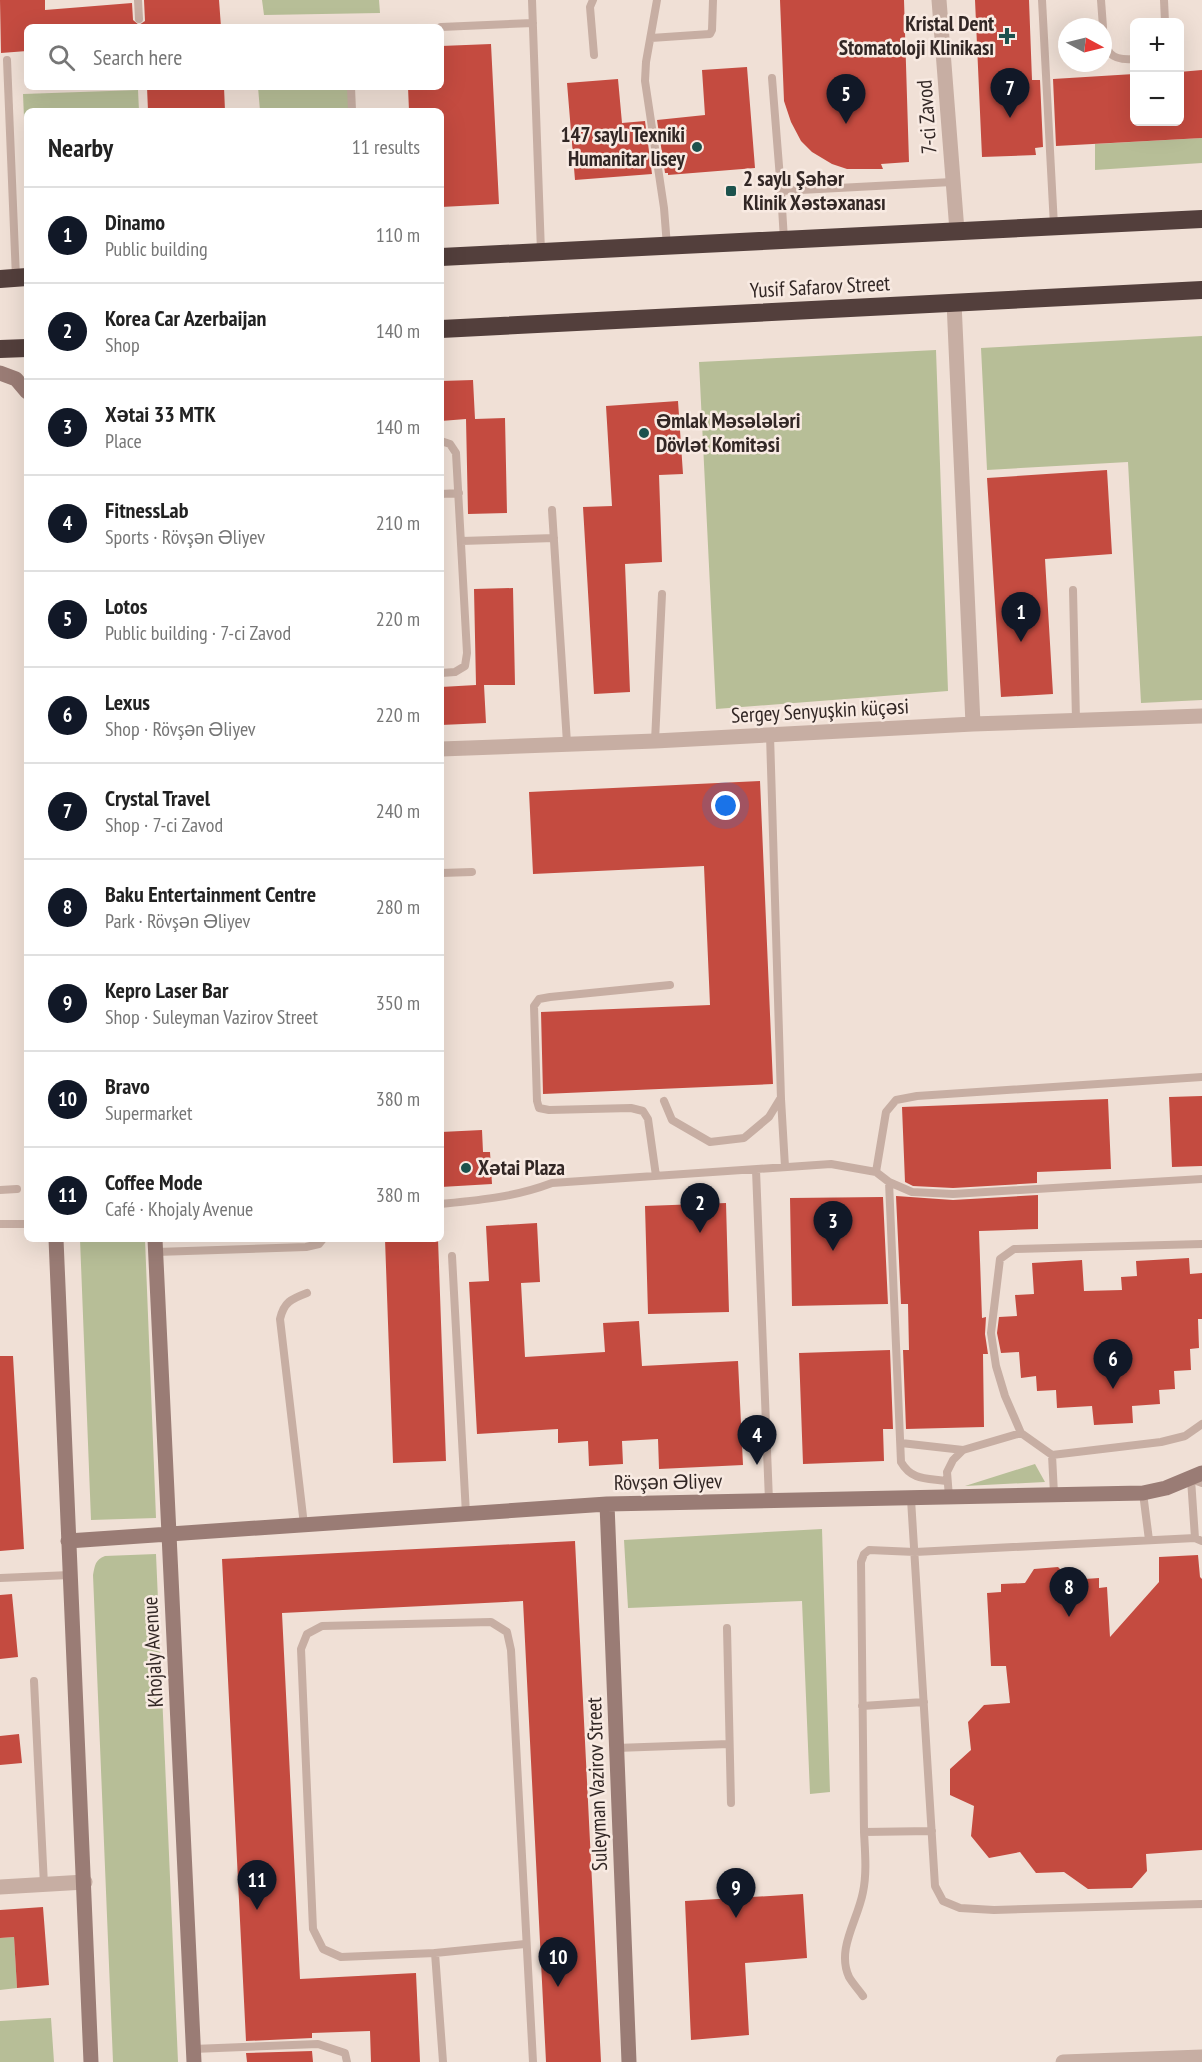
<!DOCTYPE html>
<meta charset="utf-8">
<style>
body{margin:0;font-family:"PT Sans Narrow",sans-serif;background:#f6f6f6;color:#222}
.controls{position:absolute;right:18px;top:18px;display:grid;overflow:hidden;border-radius:9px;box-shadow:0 6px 24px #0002}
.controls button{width:54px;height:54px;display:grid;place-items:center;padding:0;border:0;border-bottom:2px solid #e0e0e0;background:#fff;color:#222;font:30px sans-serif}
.compass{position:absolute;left:1058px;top:18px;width:54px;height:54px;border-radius:50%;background:#fff;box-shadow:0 6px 24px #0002;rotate:97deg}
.you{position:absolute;left:726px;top:806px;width:21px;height:21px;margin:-15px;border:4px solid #fff;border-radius:50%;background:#1a73e8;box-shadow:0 0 0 9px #1a73e833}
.badge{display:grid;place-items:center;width:39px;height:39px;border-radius:50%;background:#111827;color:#fff;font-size:20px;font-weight:700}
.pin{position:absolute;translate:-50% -50px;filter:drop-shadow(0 2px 3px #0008)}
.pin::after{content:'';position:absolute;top:32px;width:21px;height:18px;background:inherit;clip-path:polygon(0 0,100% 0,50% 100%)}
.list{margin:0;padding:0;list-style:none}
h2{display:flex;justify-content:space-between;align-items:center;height:78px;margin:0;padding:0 24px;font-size:26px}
h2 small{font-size:20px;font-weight:400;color:#767676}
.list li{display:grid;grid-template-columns:39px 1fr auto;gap:18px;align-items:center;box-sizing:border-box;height:96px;padding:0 24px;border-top:2px solid #e0e0e0}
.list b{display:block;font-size:22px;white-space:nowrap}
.list p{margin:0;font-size:20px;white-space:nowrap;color:#767676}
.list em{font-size:20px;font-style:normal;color:#767676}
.icon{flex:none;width:33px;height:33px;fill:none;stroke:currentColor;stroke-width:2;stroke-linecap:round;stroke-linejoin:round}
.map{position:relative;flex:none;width:1202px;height:2062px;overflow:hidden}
.search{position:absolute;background:#fff;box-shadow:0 6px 24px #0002;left:24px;top:24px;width:420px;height:66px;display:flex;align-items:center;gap:15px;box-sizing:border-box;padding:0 21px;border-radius:9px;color:#767676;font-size:22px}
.panel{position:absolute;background:#fff;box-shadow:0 6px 24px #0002;left:24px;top:108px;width:420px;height:1134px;border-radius:9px}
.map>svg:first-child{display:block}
.green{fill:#b7be97}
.building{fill:#c44b40}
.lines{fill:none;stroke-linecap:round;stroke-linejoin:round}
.lane{stroke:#c7aea3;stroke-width:8}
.street{stroke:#c7aea3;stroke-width:15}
.secondary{stroke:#9a7c75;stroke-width:15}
.highway{stroke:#533f3c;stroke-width:18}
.poi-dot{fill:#1c524d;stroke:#f8eae2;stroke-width:2}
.labels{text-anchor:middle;stroke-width:5;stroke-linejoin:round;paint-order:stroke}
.poi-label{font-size:21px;font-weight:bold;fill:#322725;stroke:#f8eae2;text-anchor:start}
.street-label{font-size:21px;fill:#322725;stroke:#f8eae2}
</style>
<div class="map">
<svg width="1202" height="2062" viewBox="0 0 1202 2062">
<rect width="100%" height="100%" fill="#f0e0d6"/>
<path class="green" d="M262,0h117l1,13 -116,2z
M258,87h97l-4,24h-91z
M138,90l1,21h-112v80l-4,-97z
M1202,138v25l-107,7v-26z
M1202,336v364l-61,3 -13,-241 -141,8 -6,-122z
M936,350l12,341 -232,18 -17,-347z
M80,1239h65l11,279 -65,2z
M1035,1464l10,18 -80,4z
M822,1529l8,263 -20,2 -8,-193 -174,7 -4,-68z
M156,1554l22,508h-65l-20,-487c2,-10 2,-15 12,-19z
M14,1937l3,51 -17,2v-52z
M51,2018l3,44h-54v-41z"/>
<path class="building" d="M0,0h45v10l87,-7 1,17 6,5 6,-4 -1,-21h75l2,27h-194v24l-26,2z
M780,0h124l5,162 -28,2 2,5h-36l-15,-5 -20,-12 -11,-11 -10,-19 -7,-21z
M975,0h54l3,80h8l3,67 -8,1 1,7 -54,2z
M491,44l8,160 -58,3v-96h-32l-1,-24h33v-41z
M747,67l8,101 -87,7v-2h-3l-8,-53 48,-5 -3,-45z
M1202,70v68l-146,8 -3,-67 81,-5v48h45v-50z
M618,79l4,44 23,-2 7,53 -77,6 -8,-97z
M147,87h77l1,24h-77z
M473,380l2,39 30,-1 2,95 -39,1 -2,-95 -25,2v-40z
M678,401l5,73 -24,1 3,87 -37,2 5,128 -36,2 -11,-187 29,-1 -6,-100z
M1107,470l5,84 -67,5 8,135 -52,3 -14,-219z
M513,588l2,97h-31l2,38 -45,2v-38l35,-2 -2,-96z
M760,781l13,303 -230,10 -2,-82 169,-7 -6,-139 -171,8 -4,-82z
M1202,1096v70l-30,1 -3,-70z
M1108,1099l3,70 -74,3v11l-84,5 -40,-2 -8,-4 -3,-75z
M482,1130l1,22h7l2,32 -51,3v-55z
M1038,1195v34l-59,2 3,87 4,-1 -1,17 3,20h-5l1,73 -78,2 -3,-79h6l-1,-46h-7l-5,-108 57,4z
M883,1197l5,107 -96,2 -2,-108z
M726,1203l3,109 -81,2 -3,-108z
M537,1223l3,59 -19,1 4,74 80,-5 -2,-29 36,-2 3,45 96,-5 5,104 -84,4 -1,-30 -36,2 1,23 -34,2 -1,-25 -30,2v-14l-81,5 -8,-152 20,-1 -3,-55z
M385,1239h53l8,222 -53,2z
M1189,1258l1,16 12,-1v46h-4l1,29 -9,1 1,21 -17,1 1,18 -16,1 1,14 -28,2 1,17 -39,2 -2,-19 -35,2 -1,-18 -19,1 -1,-15 -15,2 -2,-26 -18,1 -4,-20 2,-16 18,-1 -2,-21 19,-1 -2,-31 50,-3 2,31 38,-1 -1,-13 16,-1 -1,-15z
M890,1350l3,79h-10l1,32 -81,3 -4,-111z
M0,1356h13l11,193 -24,2z
M575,1541l26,521h-55l-23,-461 -241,12 18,366 116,-6 4,89h-49l-1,-31 -58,2v5l-66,3 -24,-482z
M1198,1555l2,22 2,2v271l-56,4 1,17 -15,17 -44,1 -24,-17 -28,1 -16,-21 -31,6 -18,-22 3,-30 -24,-11v-26l21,-19 -3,-28 16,-17 26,-2 -4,-37h-15l-4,-73 14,-1v-8l24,-1 9,-14 24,-2 13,13 28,-2v10l8,-1 3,50 49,-55v-25z
M12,1594l6,63 -18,2v-64z
M19,1734l3,29 -22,2v-29z
M803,1894l4,64 -62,5 4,72 -58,5 -6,-139z
M43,1907l6,78 -32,3 -3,-51 -14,1v-28z
M312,2051l1,11h-66l-1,-9z"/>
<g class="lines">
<path class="lane" d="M138,0l1,19
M532,0l9,252
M593,0l-3,7 4,48
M657,0l-11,62 -1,19 19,127 3,38
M1042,0l12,226
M1101,0l2,27
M1164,0l1,22
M441,27l92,-4
M1103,29c2,23 7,32 31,30
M651,38l59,-4 2,-4 1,-30
M7,60l9,218
M772,78l9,113
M351,87l1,24
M784,240l-3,-49 171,-9
M441,441l9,3 6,9 11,200 -2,13 -10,6 -14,1
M441,494l18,-1
M552,510l15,233
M461,541l93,-3
M1073,590l3,130
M770,735l11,364 4,68
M655,741l7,-147
M441,873l31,-1
M664,1101l8,19 38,22 34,-4 25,-21 11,-18
M756,1170l13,331
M876,1172l10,-60 10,-12 21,-4 285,-19
M656,1176l-8,-57 -5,-8 -12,-3 -82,2 -10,-2 -2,-7 -3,-95 5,-7 11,-2 120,-12
M889,1182l12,280c11,19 26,16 46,19
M0,1190l17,-1
M441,1204c40,-4 74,-7 111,-21l279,-19 45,8 13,10 23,10 41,2 249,-15
M0,1224h27
M1202,1244l-188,5 -14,10 -9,74 5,33 9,30 16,37 31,22 109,-13 24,-6 17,-12
M156,1252l150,-5 13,-3 4,-5
M452,1256l14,258
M901,1443l62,7
M1052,1455l2,39
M1143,1493l6,47
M949,1497l-2,-25 6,-12 10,-10 58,-17
M911,1499l24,387 8,15 17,7 34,2 208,-6
M304,1525l-24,-206c4,-17 11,-20 27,-26
M1195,1538l-4,-59 11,4
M0,1578l70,-3
M727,1628l4,175
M34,1681l10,204
M862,1706l62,-4
M616,1748l113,-4
M932,1831l-68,1 -3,-270 3,-8 5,-4 46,2 280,-14 7,3
M435,1953l90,-9
M863,1996c-4,-6 -10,-12 -14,-19 -13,-28 9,-57 14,-85 4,-19 2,-40 1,-60
M193,2049l125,-5 27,9 2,9
M443,2062l-8,-109 -94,4 -18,-8 -10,-20 -12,-280 6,-15 15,-8 169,-4 16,10 4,18 22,412"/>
<path class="street" d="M939,0l18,231
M954,302l19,422
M441,749l214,-8 318,-17 229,-8
M0,1887l85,-5
M1063,2062l139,-5"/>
<path class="secondary" d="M0,373l16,6 11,13
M56,1239l35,823
M155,1239l39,823
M607,1504l22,558
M68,1541l539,-37 536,-11 23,-5 36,-15"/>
<path class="highway" d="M441,257l761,-38
M0,279l27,-2
M441,329l761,-39
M0,349l27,-1"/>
</g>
<g class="poi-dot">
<path d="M1004 27h6v6h6v6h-6v6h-6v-6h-6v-6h6z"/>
<circle cx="697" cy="147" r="6"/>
<rect x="725" y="185" width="12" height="12" rx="3"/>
<circle cx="644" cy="433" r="6"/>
<circle cx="466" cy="1168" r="6"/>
</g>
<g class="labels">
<g class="poi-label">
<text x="994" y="31" text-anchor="end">Kristal Dent<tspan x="994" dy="24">Stomatoloji Klinikası</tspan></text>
<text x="685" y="142" text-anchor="end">147 saylı Texniki<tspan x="685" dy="24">Humanitar lisey</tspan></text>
<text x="743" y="186">2 saylı Şəhər<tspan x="743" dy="24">Klinik Xəstəxanası</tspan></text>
<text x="656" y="428">Əmlak Məsələləri<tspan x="656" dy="24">Dövlət Komitəsi</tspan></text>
<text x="478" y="1175">Xətai Plaza</text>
</g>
<g class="street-label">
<text transform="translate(927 117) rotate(-94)" y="7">7-ci Zavod</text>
<text transform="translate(820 287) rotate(-3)" y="7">Yusif Safarov Street</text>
<text transform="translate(820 711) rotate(-3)" y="7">Sergey Senyuşkin küçəsi</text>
<text transform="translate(668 1482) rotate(-1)" y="7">Rövşən Əliyev</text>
<text transform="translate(153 1652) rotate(-93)" y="7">Khojaly Avenue</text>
<text transform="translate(597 1784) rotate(-92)" y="7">Suleyman Vazirov Street</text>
</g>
</g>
</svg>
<div class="controls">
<button>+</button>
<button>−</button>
</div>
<svg class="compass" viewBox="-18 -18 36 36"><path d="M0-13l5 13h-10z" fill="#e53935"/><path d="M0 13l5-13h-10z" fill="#767676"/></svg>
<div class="you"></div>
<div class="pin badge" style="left:1021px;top:642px">1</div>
<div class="pin badge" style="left:700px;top:1233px">2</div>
<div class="pin badge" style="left:833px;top:1251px">3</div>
<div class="pin badge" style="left:757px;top:1465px">4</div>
<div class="pin badge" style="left:846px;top:124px">5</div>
<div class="pin badge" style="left:1113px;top:1389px">6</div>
<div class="pin badge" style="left:1010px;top:118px">7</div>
<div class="pin badge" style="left:1069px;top:1617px">8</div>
<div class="pin badge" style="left:736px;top:1918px">9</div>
<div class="pin badge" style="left:558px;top:1987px">10</div>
<div class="pin badge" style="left:257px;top:1910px">11</div>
<div class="search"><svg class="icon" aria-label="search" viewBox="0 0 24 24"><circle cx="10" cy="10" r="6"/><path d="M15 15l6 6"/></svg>Search here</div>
<section class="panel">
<h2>Nearby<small>11 results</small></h2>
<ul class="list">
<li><span class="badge">1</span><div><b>Dinamo</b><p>Public building</p></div><em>110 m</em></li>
<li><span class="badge">2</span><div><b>Korea Car Azerbaijan</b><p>Shop</p></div><em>140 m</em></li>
<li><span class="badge">3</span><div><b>Xətai 33 MTK</b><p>Place</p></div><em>140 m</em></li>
<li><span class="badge">4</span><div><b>FitnessLab</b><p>Sports · Rövşən Əliyev</p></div><em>210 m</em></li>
<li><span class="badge">5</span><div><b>Lotos</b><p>Public building · 7-ci Zavod</p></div><em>220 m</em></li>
<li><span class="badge">6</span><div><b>Lexus</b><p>Shop · Rövşən Əliyev</p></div><em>220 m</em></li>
<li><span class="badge">7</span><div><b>Crystal Travel</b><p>Shop · 7-ci Zavod</p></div><em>240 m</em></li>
<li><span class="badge">8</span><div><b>Baku Entertainment Centre</b><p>Park · Rövşən Əliyev</p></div><em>280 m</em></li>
<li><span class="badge">9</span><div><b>Kepro Laser Bar</b><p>Shop · Suleyman Vazirov Street</p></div><em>350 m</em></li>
<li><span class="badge">10</span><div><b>Bravo</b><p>Supermarket</p></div><em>380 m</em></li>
<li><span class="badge">11</span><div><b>Coffee Mode</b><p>Café · Khojaly Avenue</p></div><em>380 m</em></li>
</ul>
</section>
</div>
